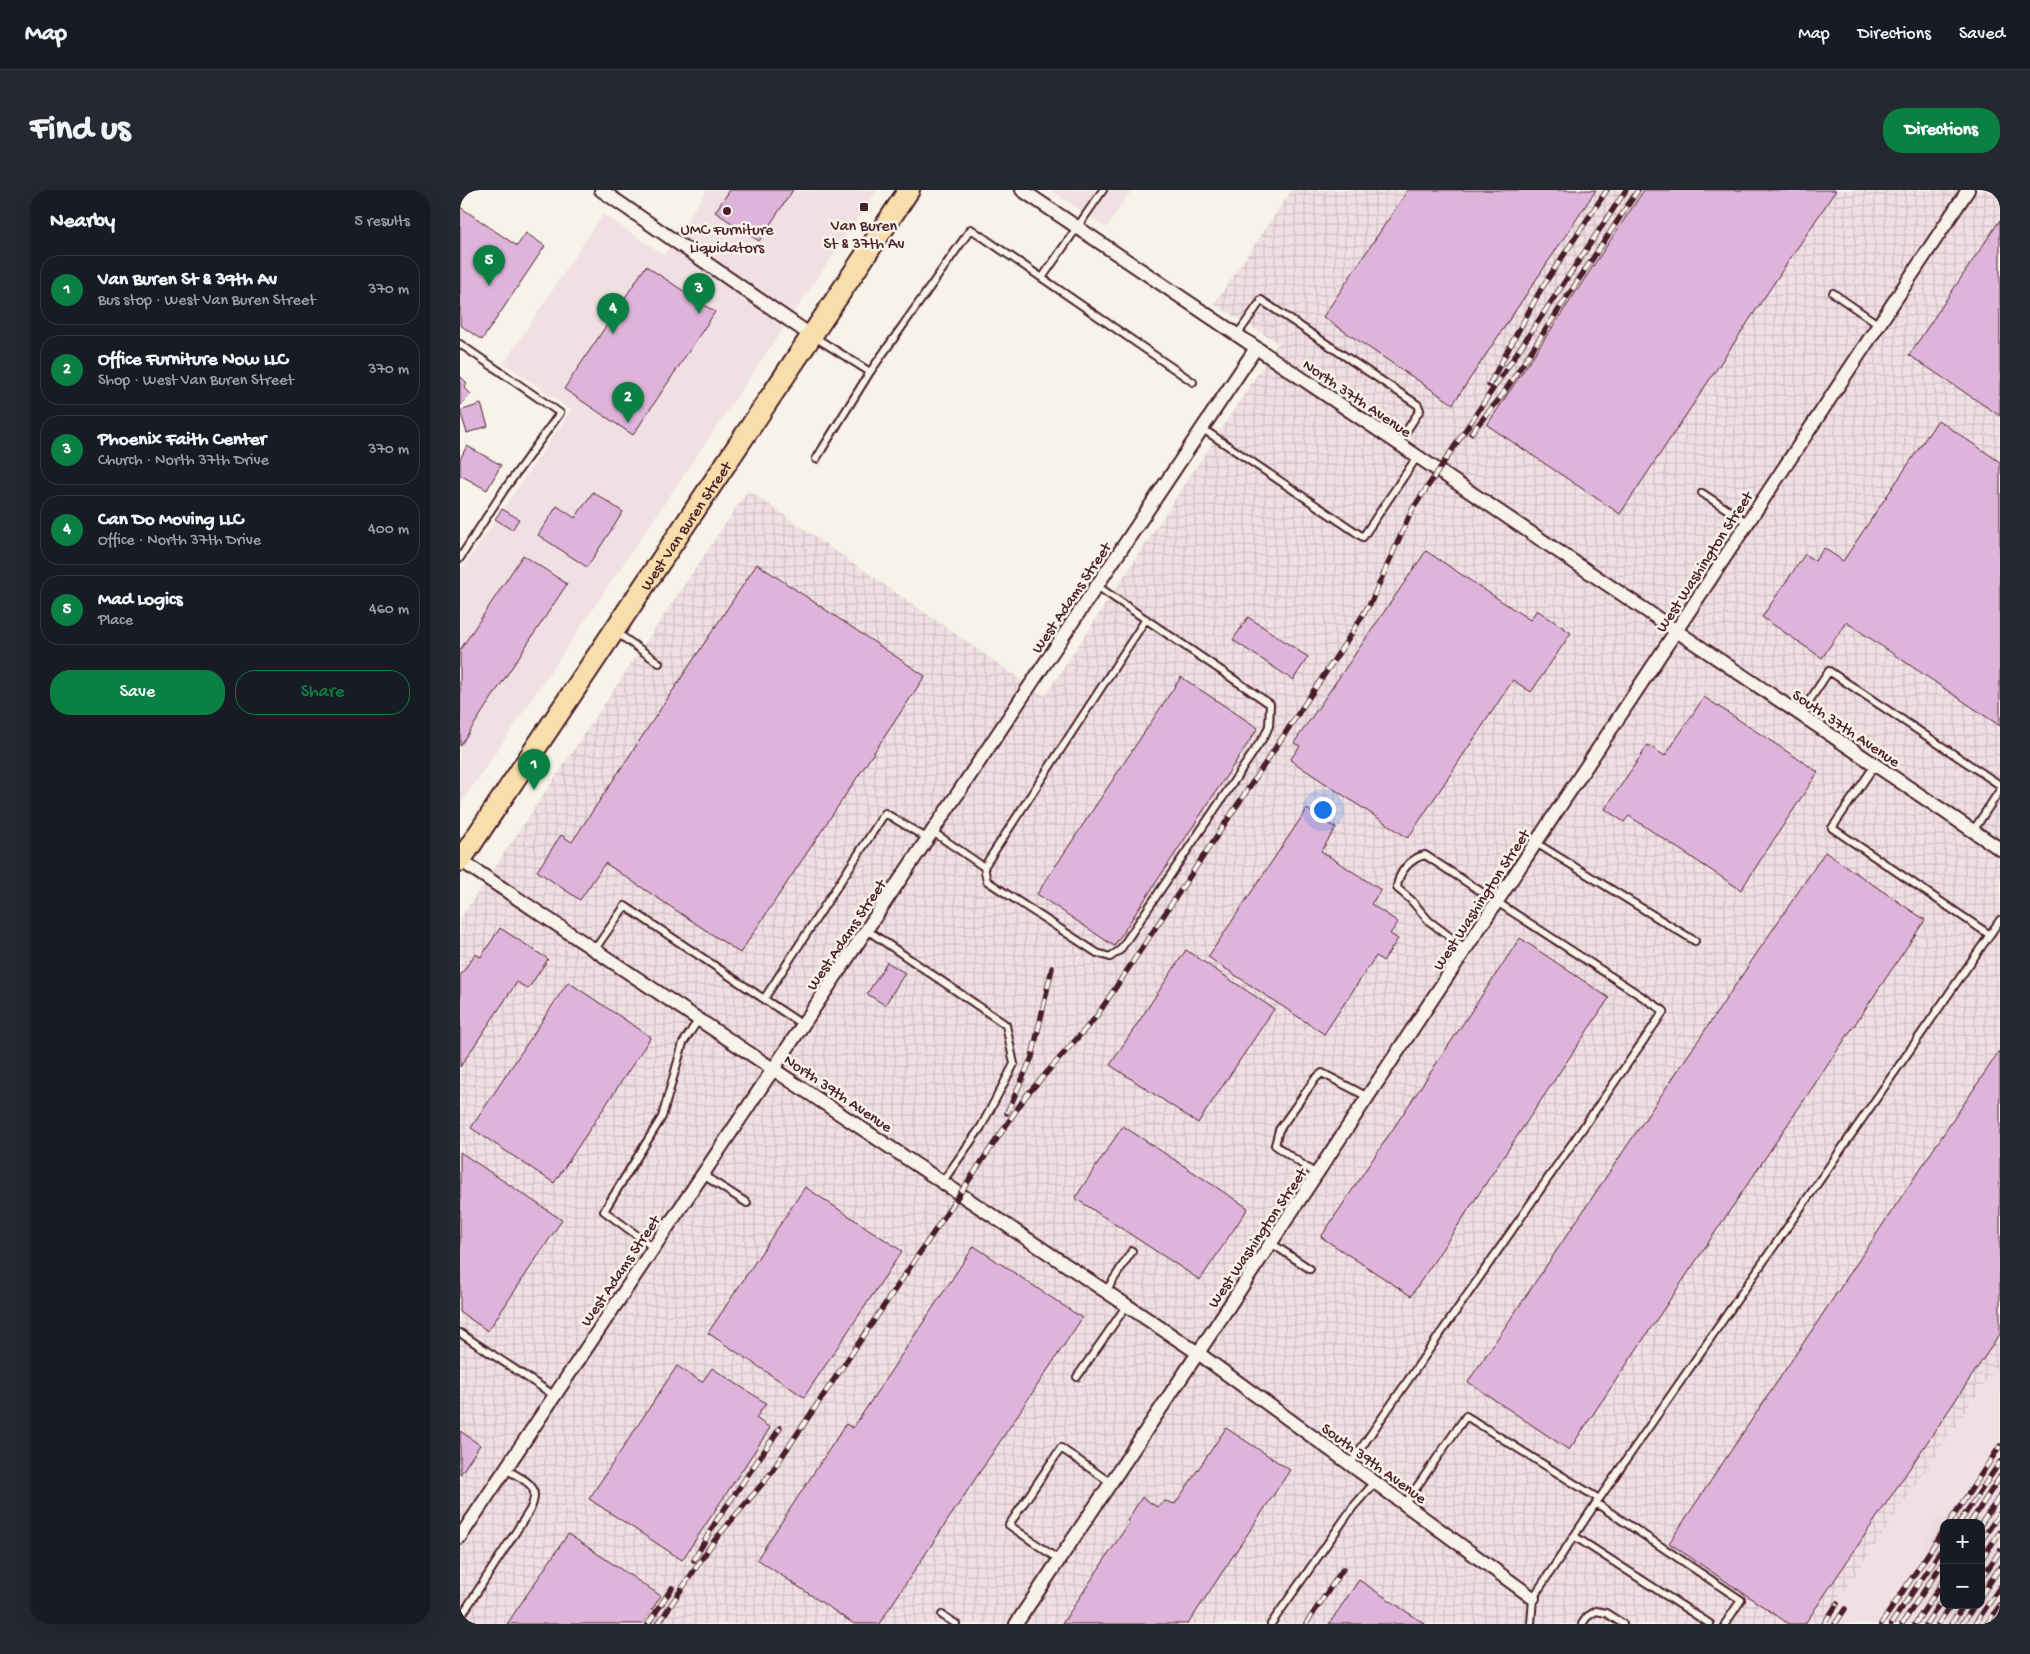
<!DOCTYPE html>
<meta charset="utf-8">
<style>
body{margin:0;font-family:"Gochi Hand",sans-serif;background:#242831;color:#f1f3f6}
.controls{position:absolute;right:15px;bottom:15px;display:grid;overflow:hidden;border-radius:10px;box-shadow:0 5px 20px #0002}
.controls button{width:45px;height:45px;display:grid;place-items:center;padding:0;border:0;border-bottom:1px solid #363941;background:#171b24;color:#f1f3f6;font:25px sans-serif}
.you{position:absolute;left:862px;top:619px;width:18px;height:18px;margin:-12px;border:4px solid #fff;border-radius:50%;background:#1a73e8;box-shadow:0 0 0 8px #1a73e833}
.badge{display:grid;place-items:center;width:32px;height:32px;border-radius:50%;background:#0b8043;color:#fff;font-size:16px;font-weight:700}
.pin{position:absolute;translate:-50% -41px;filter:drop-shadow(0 1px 2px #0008)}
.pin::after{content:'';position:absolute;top:26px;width:18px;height:15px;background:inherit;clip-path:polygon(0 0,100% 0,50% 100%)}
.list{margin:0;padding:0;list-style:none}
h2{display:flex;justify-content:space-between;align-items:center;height:65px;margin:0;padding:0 20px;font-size:21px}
h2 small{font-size:16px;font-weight:400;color:#9ea1a6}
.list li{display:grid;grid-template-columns:32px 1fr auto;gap:15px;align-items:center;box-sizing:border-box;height:70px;margin:0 10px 10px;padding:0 10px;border:1px solid #363941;border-radius:20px}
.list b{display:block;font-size:19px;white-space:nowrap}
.list p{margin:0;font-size:16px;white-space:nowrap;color:#9ea1a6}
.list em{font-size:16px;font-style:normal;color:#9ea1a6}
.actions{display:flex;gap:10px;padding:15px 20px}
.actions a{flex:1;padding:11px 0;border:1px solid #0b8043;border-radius:20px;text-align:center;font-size:18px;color:#0b8043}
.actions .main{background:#0b8043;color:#fff}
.map{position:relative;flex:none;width:1540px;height:1434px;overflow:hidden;border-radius:20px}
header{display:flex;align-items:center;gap:30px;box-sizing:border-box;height:70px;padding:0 25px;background:#171b24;border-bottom:1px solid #363941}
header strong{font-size:24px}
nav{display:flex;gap:28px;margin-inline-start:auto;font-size:18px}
.intro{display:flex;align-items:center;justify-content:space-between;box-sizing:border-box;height:120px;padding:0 30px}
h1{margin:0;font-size:35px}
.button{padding:12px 22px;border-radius:20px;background:#0b8043;color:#fff;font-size:18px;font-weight:700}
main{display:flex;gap:30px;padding:0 30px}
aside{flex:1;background:#171b24;border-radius:20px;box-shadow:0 5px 20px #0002}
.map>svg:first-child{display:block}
.built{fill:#f0e0e4;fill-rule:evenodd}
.industrial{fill:url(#industrial-grid)}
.building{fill:#dfb4da;stroke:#4a1f2b}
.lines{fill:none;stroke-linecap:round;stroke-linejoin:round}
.service-casing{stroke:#4a1f2b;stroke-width:10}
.minor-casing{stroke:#4a1f2b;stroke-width:16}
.primary-casing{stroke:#4a1f2b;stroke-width:24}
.service{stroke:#f7f3e8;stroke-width:6}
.minor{stroke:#f7f3e8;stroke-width:12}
.primary{stroke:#f8deab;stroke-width:20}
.rail-casing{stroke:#4a1f2b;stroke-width:5.5}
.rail{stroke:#f7f3e8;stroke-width:4;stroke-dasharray:11;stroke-linecap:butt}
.poi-dot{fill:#4a1f2b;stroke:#f7f3e8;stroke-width:2}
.labels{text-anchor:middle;stroke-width:5;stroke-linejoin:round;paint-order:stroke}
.poi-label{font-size:16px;fill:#4a1f2b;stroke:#f7f3e8}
.street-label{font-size:16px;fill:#4a1f2b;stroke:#f7f3e8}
</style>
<header>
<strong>Map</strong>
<nav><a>Map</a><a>Directions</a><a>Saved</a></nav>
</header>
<div class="intro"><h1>Find us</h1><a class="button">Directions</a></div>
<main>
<aside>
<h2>Nearby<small>5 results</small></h2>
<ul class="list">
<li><span class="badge">1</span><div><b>Van Buren St &amp; 39th Av</b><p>Bus stop · West Van Buren Street</p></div><em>370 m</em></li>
<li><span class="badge">2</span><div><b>Office Furniture Now LLC</b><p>Shop · West Van Buren Street</p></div><em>370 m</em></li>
<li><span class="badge">3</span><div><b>Phoenix Faith Center</b><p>Church · North 37th Drive</p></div><em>370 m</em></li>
<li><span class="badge">4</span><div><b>Can Do Moving LLC</b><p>Office · North 37th Drive</p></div><em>400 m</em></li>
<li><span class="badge">5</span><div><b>Mad Logics</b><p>Place</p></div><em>460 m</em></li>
</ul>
<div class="actions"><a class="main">Save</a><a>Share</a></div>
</aside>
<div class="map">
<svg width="1540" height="1434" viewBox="0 0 1540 1434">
<defs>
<pattern id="industrial-grid" width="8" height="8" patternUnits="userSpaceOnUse" patternTransform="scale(1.25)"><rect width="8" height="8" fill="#f0e0e4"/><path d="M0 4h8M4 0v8" fill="none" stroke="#cfc0c4"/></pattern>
</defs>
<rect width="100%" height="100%" fill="#f7f3e8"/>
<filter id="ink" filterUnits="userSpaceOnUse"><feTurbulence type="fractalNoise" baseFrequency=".02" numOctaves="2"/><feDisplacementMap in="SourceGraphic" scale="10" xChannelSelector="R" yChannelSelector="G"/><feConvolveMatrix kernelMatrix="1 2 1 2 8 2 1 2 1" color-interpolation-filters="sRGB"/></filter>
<g filter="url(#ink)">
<path class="built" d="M247,0h170l-417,615v-233l111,-162 -67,-47 99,-149 61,41z
M591,0h81l-26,38z
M1540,1171v263h-178zM1484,1333h37v82h-37z"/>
<path class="industrial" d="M832,0h708v1171l-178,263h-1362v-705l288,-429 297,206 233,-353 -64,-39z"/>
<path class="building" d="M270,0h63l-34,51 -44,-29z
M948,0h188l-143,214 -130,-87z
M1184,0h192l-216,324 -133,-89z
M0,17l57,39 9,-13 19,13 -63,94 -22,-15z
M1540,30v196l-91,-61z
M186,76l69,46 -82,123 -69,-46z
M0,186l7,7 -3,4 7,7 -11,12z
M21,214l7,22 -21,7 -7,-22z
M1478,230l62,42v264l-154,-104 -24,36 -60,-41 43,-63 10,7 9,-13 19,13z
M7,256l34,19 -14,25 -27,-15v-16z
M133,302l30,20 -36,55 -49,-32 19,-29 18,12z
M42,319l17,10 -7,11 -17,-11z
M966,361l104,69 7,-10 34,23 -40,59 -18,-12 -105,158 -118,-78 10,-14 -6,-3z
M63,365l44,29 -107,162v-96z
M297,374l168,112 -185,277 -135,-90 -25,37 -43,-29 24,-36 11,7z
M788,427l60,40 -15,23 -60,-40z
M721,487l77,51 -144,218 -77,-52z
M1244,507l114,75 -77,118 -112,-74 -5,6 -19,-13 43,-64 17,11z
M847,619l29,19 -15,23 60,39 -10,14 27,18 -8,12 8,5 -15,22 -7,-5 -52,78 -116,-77z
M1365,662l100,68 -356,530 -101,-68z
M40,738l48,31 -20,30 -11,-7 -57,85v-91l15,-22 6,3z
M1060,748l89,60 -198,298 -90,-59z
M726,760l88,59 -76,114 -88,-58z
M427,772l18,11 -20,32 -18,-11z
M108,792l83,55 -97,146 -83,-55z
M1540,860v284l-195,290h-16l-120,-81z
M663,936l125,82 -48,72 -125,-82z
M0,962l102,68 -74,111 -28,-19z
M345,997l97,64 -98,146 -96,-64z
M514,1056l108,72 -203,306h-25l-97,-65 89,-135 7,4z
M217,1176l25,16 10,-14 54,35 -10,15 14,10 -88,132 -93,-61z
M766,1238l64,42 -102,154h-126l67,-101 -2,-2 15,-24 15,10 8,-6 10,3z
M0,1241l20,14 -20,30z
M108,1344l93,62 -19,28h-135z
M899,1390l66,44h-96z"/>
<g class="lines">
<g class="service-casing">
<path id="service" d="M582,88l61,-88
M1373,103l46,32
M801,110l157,105 2,5 -22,34
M777,145l21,-30
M353,146l57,36 101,-143 222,153
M0,154l100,69 -56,77 -44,68
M743,239l160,108 54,-80
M356,269l54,-87
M1242,303l46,30
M156,442l43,31
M1340,525l29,-44 171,114
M1415,575l-43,63 158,107
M1513,641l27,-41
M473,642l51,35 3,14 110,72 13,4 10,-7 145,-215 4,-9 1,-22 -173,-118
M1076,653l159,98
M524,677l162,-248
M407,740l139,95 8,39 -33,63 -38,54
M135,759l30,-43 139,93
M343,835l-39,-26 121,-186 43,26
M243,985l44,28
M857,985l-42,-30 4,-15 36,-51 7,-6 46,24
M811,1053l39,26
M194,1058l-50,-37 58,-94 21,-74 16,-24
M646,1101l26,-40
M0,1143l95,63
M617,1187l50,-72
M890,1274l314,-453 -239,-156c-14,3 -27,17 -28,33l14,12 18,21 37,28
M1136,1313l145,97 -16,24
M945,1314l61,-88 133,83 401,-579
M1114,1346l136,88
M599,1370l-50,-35 52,-77 50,35
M482,1425l14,9
M0,1428l70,-108c12,-26 -4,-28 -24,-41
M811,1434l82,-117 22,-25
M1071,1434l2,-26 65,-98
M1122,1434l5,-7 9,-6 10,2 17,11"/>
</g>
<g class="minor-casing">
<path id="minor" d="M141,0l211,146
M562,0l978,659
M0,670l738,493 335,245
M0,1347l796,-1189
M556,1434l182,-271 770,-1163"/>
</g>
<g class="primary-casing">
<g id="primary">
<path id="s1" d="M0,671l449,-671"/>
</g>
</g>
<use href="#service" class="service"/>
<use href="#minor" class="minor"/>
<use href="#primary" class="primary"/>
<g class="rail-casing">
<path id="rail" d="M1029,195l52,-96 66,-99
M1011,243l30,-36 137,-207
M547,923l25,-56 20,-89
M1489,1333l51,-77
M1499,1333l41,-61
M1510,1333l30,-46
M1521,1334l19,-28
M1521,1351l19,-28
M234,1370l21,-37 65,-95
M1521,1370l19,-28
M1521,1389l19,-28
M1521,1406l19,-29
M188,1434l24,-36
M198,1434l56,-83 54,-64 258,-381 70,-79 250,-375 25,-40 41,-92 214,-320
M846,1434l37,-55
M1364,1434l13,-20
M1375,1434l10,-15
M1421,1434l63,-94
M1431,1434l53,-78
M1442,1434l42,-63
M1455,1434l29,-44
M1466,1434l18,-27
M1478,1434l13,-19
M1491,1434l13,-19
M1502,1434l13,-19
M1515,1434l25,-37
M1527,1434l13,-19"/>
</g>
<use href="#rail" class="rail"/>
</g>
</g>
<g class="poi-dot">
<rect x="399" y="12" width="10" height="10" rx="2.5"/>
<circle cx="267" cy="21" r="5"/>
</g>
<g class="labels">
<g class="poi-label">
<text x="404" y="40">Van Buren<tspan x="404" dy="18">St &amp; 37th Av</tspan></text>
<text x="267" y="44">UMC Furniture<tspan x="267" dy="18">Liquidators</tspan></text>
</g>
<g class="street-label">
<text transform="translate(898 207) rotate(34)" y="6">North 37th Avenue</text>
<text dy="6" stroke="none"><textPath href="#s1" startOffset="404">West Van Buren Street</textPath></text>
<text transform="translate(1243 371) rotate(-57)" y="6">West Washington Street</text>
<text transform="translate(610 407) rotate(-56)" y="6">West Adams Street</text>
<text transform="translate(1387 537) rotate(34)" y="6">South 37th Avenue</text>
<text transform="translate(1020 709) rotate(-57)" y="6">West Washington Street</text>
<text transform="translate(385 744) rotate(-56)" y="6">West Adams Street</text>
<text transform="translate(379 902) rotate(34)" y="6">North 39th Avenue</text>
<text transform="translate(796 1047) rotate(-56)" y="6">West Washington Street</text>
<text transform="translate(159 1080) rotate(-56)" y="6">West Adams Street</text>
<text transform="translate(915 1272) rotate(36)" y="6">South 39th Avenue</text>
</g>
</g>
</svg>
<div class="controls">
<button>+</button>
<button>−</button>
</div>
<div class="you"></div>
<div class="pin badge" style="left:74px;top:600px">1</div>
<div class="pin badge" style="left:168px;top:233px">2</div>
<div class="pin badge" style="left:239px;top:124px">3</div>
<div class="pin badge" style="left:153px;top:144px">4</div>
<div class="pin badge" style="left:29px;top:96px">5</div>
</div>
</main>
